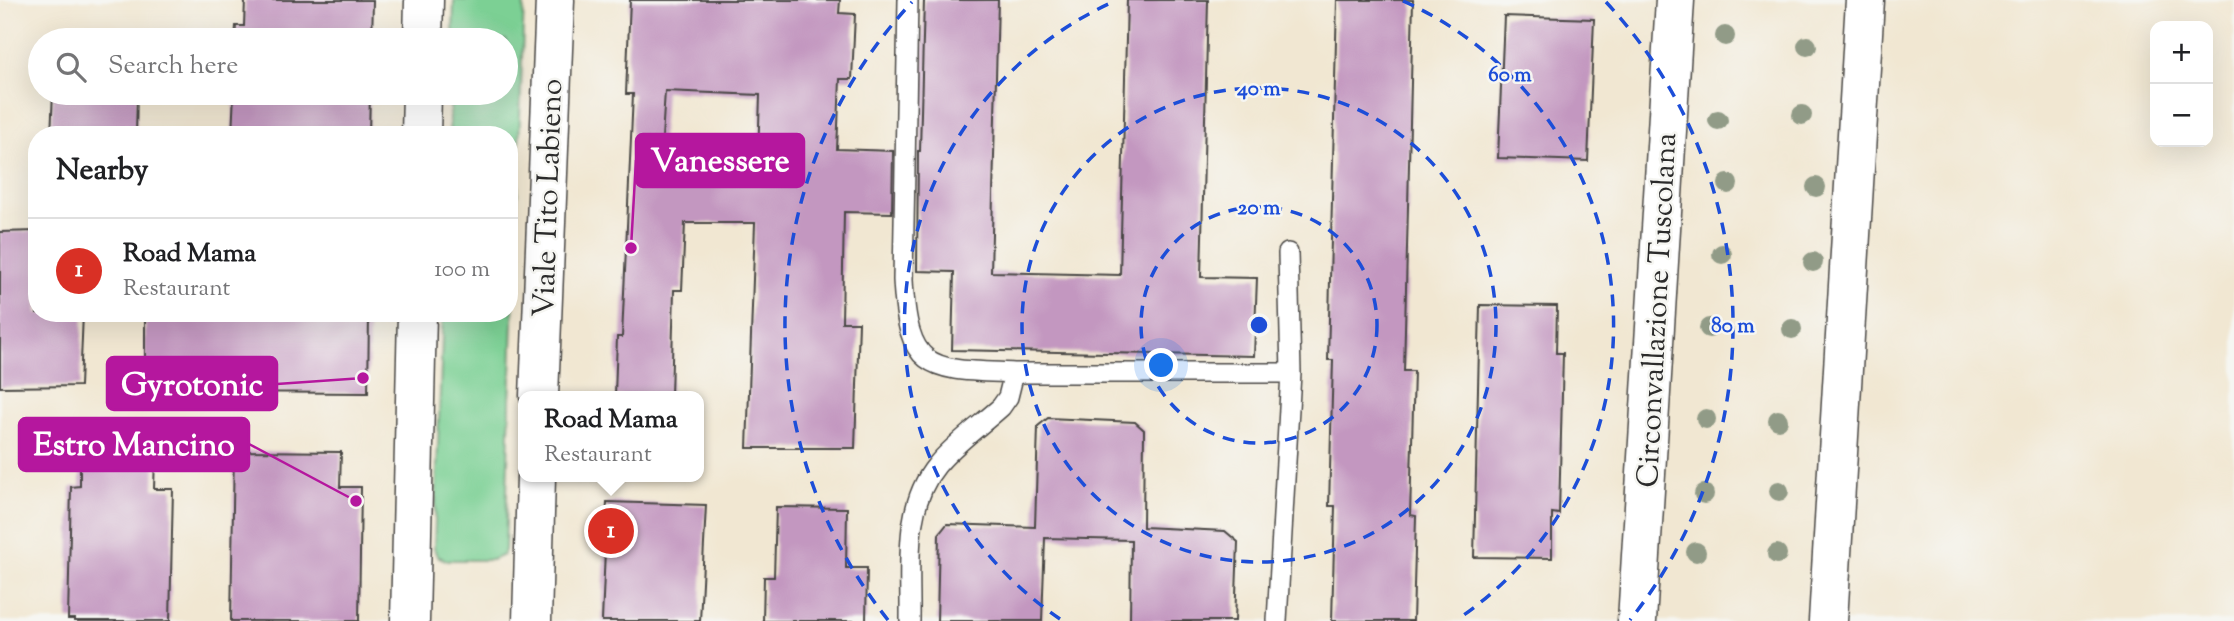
<!DOCTYPE html>
<meta charset="utf-8">
<style>
body{margin:0;font-family:"Sorts Mill Goudy",serif;background:#f2f2f2;color:#202124}
.controls{position:absolute;right:21px;top:21px;display:grid;overflow:hidden;border-radius:14px;box-shadow:0 7px 28px #0002}
.controls button{width:63px;height:63px;display:grid;place-items:center;padding:0;border:0;border-bottom:2px solid #e0e0e0;background:#fff;color:#202124;font:35px sans-serif}
.you{position:absolute;left:1162px;top:366px;width:24px;height:24px;margin:-18px;border:5px solid #fff;border-radius:50%;background:#1a73e8;box-shadow:0 0 0 10px #1a73e833}
.badge{display:grid;place-items:center;width:46px;height:46px;border-radius:50%;background:#d93025;color:#fff;font-size:23px;font-weight:700}
.pin{position:absolute;translate:-50% -50%;border:4px solid #fff;box-shadow:0 2px 7px #0006}
.popup{position:absolute;left:518px;top:391px;width:186px;height:91px;box-sizing:border-box;display:grid;place-content:center;border-radius:14px;background:#fff;filter:drop-shadow(0 2px 5px #0005);font-size:23px;white-space:nowrap;color:#757577}
.popup b{font-size:26px;color:#202124}
.popup::after{content:'';position:absolute;left:50%;top:100%;margin-left:-14px;border:14px solid transparent;border-top-color:#fff}
.list{margin:0;padding:0;list-style:none}
h2{display:flex;justify-content:space-between;align-items:center;height:91px;margin:0;padding:0 28px;font-size:30px}
h2 small{font-size:23px;font-weight:400;color:#757577}
.list li{display:grid;grid-template-columns:46px 1fr auto;gap:21px;align-items:center;box-sizing:border-box;height:105px;padding:0 28px;border-top:2px solid #e0e0e0}
.list b{display:block;font-size:26px;white-space:nowrap}
.list p{margin:0;font-size:23px;white-space:nowrap;color:#757577}
.list em{font-size:23px;font-style:normal;color:#757577}
.icon{flex:none;width:38px;height:38px;fill:none;stroke:currentColor;stroke-width:2;stroke-linecap:round;stroke-linejoin:round}
.map{position:relative;flex:none;width:2234px;height:621px;overflow:hidden}
.search{position:absolute;background:#fff;box-shadow:0 7px 28px #0002;left:28px;top:28px;width:490px;height:77px;display:flex;align-items:center;gap:18px;box-sizing:border-box;padding:0 24px;border-radius:38px;color:#757577;font-size:26px}
.panel{position:absolute;background:#fff;box-shadow:0 7px 28px #0002;left:28px;top:126px;width:490px;height:196px;border-radius:28px}
.map>svg:first-child{display:block}
.green{fill:#7bd094;stroke:#537e60;stroke-width:2}
.building{fill:#c397c0;fill-rule:evenodd}
.lines{fill:none;stroke-linecap:round;stroke-linejoin:round}
.service-casing{stroke:#494744;stroke-width:22}
.minor-casing{stroke:#494744;stroke-width:41}
.service{stroke:#fff;stroke-width:19}
.minor{stroke:#fff;stroke-width:38}
.tree{fill:#919b87}
.ring{fill:none;stroke:#1d4ed8;stroke-width:3.5;stroke-dasharray:12 9}
.labels{text-anchor:middle;stroke-width:5;stroke-linejoin:round;paint-order:stroke}
.street-label{font-size:30px;fill:#2b2b2b;stroke:#f6f6f2}
.centre{fill:#1d4ed8;stroke:#f6f6f2;stroke-width:3.5}
.ring-label{font-size:21px;text-anchor:middle;font-weight:bold;fill:#1d4ed8;stroke:#f6f6f2;stroke-width:5;stroke-linejoin:round;paint-order:stroke}
.leader{fill:none;stroke:#b5179e;stroke-width:2.5}
.callout-dot{fill:#b5179e;stroke:#f6f6f2;stroke-width:2.5}
.callout{fill:#b5179e;stroke:#b5179e;stroke-width:2.5}
.callout-label{font-size:32px;text-anchor:middle;font-weight:bold;fill:#fff}
</style>
<div class="map">
<svg width="2234" height="621" viewBox="0 0 2234 621">
<rect width="100%" height="100%" fill="#f6f6f2"/>
<filter id="ink" filterUnits="userSpaceOnUse"><feTurbulence type="fractalNoise" baseFrequency=".0143" numOctaves="2"/><feDisplacementMap in="SourceGraphic" scale="14" xChannelSelector="R" yChannelSelector="G"/><feConvolveMatrix kernelMatrix="1 2 1 2 8 2 1 2 1" color-interpolation-filters="sRGB"/></filter>
<filter id="wash" filterUnits="userSpaceOnUse"><feTurbulence type="fractalNoise" baseFrequency=".00686" numOctaves="4" result="noise"/><feDisplacementMap in="SourceGraphic" scale="28" xChannelSelector="R" yChannelSelector="G"/><feGaussianBlur stdDeviation="1.57" result="paint"/><feColorMatrix in="noise" values="0 0 0 0 0 0 0 0 0 0 0 0 0 0 0 0 0 1.4 0 .05"/><feComposite in="paint" operator="in"/></filter>
<g filter="url(#wash)">
<rect width="100%" height="100%" fill="#f1e7d2"/>
<path class="green" d="M454,0h70l-19,550 -2,5 -11,5h-46l-9,-4 -3,-8 9,-235h66v-178h-60l2,-42h55v-53h-53z"/>
<g id="blocks">
<path class="building" d="M245,0h128l-1,40h-137l1,-14h8z
M630,0h210l-1,13 16,1 -3,65h-12l-3,70 56,2 -1,62 -48,-1 -2,110h17l-4,126h-108l8,-225h-70l-3,67h-8l-3,106h-56l2,-59h5l11,-243h-7zM665,91l95,4 -2,63 -97,-4z
M924,0h74l-7,272 129,3 7,-275h81l-7,277 56,1 -3,78 -302,-6 2,-78 -37,-1 1,-120h2z
M1337,0h76l-9,371h10l-4,144 6,1 -3,105h-81l3,-115h-6l4,-146h-5z
M1504,16l90,3 -6,142 -90,-3z
M55,34l84,3v3h-85z
M53,93h84l-1,42h-85z
M234,93h136l-1,41 -137,1z
M37,231v82h46l-3,73 -80,1v-155z
M1480,305l77,1 -1,47h7l-4,161 -7,-1v45l-78,-1z
M145,313h224l-1,80 -169,-1 1,-29 -55,-1z
M1048,418l87,4 9,8 -1,97 82,4 13,11 -3,79h-105l1,-81 -86,-2 -3,83h-105l2,-87 8,-10 88,3 3,-101z
M80,446l43,1v8l32,1 -1,33h19l-3,132h-95v-2h-7l3,-132 9,-1z
M234,451l107,1 -1,35h21l-2,134h-128z
M607,502l99,3 -6,116h-98z
M776,507l71,1 -1,60h21l-1,53h-103l1,-44h10z"/>
</g>
</g>
<g filter="url(#ink)">
<use href="#blocks" fill-opacity="0" stroke="#494744" stroke-width="2"/>
<g class="lines">
<g class="service-casing">
<path id="service" d="M908,0l-5,280c5,94 28,89 111,93
M910,621c1,-51 -8,-114 27,-156 18,-22 43,-39 64,-58l7,-10 6,-24h277
M1277,621l14,-248 -3,-120"/>
</g>
<g class="minor-casing">
<path id="minor" d="M423,40l1,-40
M421,135l1,-42
M539,396l16,-396
M410,621l7,-308
M532,621l4,-144
M1637,621l38,-621
M1828,621l37,-621"/>
</g>
<use href="#service" class="service"/>
<use href="#minor" class="minor"/>
</g>
<g class="tree">
<circle cx="1725" cy="36" r="10"/>
<circle cx="1807" cy="46" r="10"/>
<circle cx="1802" cy="115" r="10"/>
<circle cx="1718" cy="120" r="10"/>
<circle cx="1728" cy="184" r="10"/>
<circle cx="1816" cy="187" r="10"/>
<circle cx="1722" cy="254" r="10"/>
<circle cx="1813" cy="262" r="10"/>
<circle cx="1709" cy="328" r="10"/>
<circle cx="1792" cy="329" r="10"/>
<circle cx="1706" cy="419" r="10"/>
<circle cx="1778" cy="420" r="10"/>
<circle cx="1779" cy="491" r="10"/>
<circle cx="1704" cy="494" r="10"/>
<circle cx="1696" cy="552" r="10"/>
<circle cx="1777" cy="554" r="10"/>
</g>
</g>
<g class="ring">
<circle cx="1259" cy="325" r="118"/>
<circle cx="1259" cy="325" r="237"/>
<path d="M1060 619A355 355 0 0 1 1115 1M1403 1A355 355 0 0 1 1458 619"/>
<path d="M888 620A474 474 0 0 1 912 2M1606 2A474 474 0 0 1 1630 620"/>
</g>
<g class="labels">
<g class="street-label">
<text transform="translate(547 198) rotate(-88)" y="10">Viale Tito Labieno</text>
<text transform="translate(1656 310) rotate(-87)" y="10">Circonvallazione Tuscolana</text>
</g>
</g>
<circle cx="1259" cy="325" r="10" class="centre"/>
<g class="ring-label">
<text x="1510" y="81">60 m</text>
<text x="1259" y="95">40 m</text>
<text x="1259" y="214">20 m</text>
<text x="1733" y="332">80 m</text>
</g>
<path class="leader" d="M631 248L636 160M363 378L277 384M356 501L249 444"/>
<g class="callout-dot">
<circle cx="631" cy="248" r="7"/>
<circle cx="363" cy="378" r="7"/>
<circle cx="356" cy="501" r="7"/>
</g>
<g class="callout">
<rect x="636" y="134" width="168" height="53" rx="7"/>
<rect x="107" y="357" width="170" height="53" rx="7"/>
<rect x="19" y="418" width="230" height="53" rx="7"/>
</g>
<g class="callout-label">
<text x="720" y="171">Vanessere</text>
<text x="192" y="395">Gyrotonic</text>
<text x="134" y="455">Estro Mancino</text>
</g>
</svg>
<div class="controls">
<button>+</button>
<button>−</button>
</div>
<div class="you"></div>
<div class="pin badge" style="left:611px;top:531px">1</div>
<div class="popup"><b>Road Mama</b>Restaurant</div>
<div class="search"><svg class="icon" aria-label="search" viewBox="0 0 24 24"><circle cx="10" cy="10" r="6"/><path d="M15 15l6 6"/></svg>Search here</div>
<section class="panel">
<h2>Nearby<small></small></h2>
<ul class="list">
<li><span class="badge">1</span><div><b>Road Mama</b><p>Restaurant</p></div><em>100 m</em></li>
</ul>
</section>
</div>
